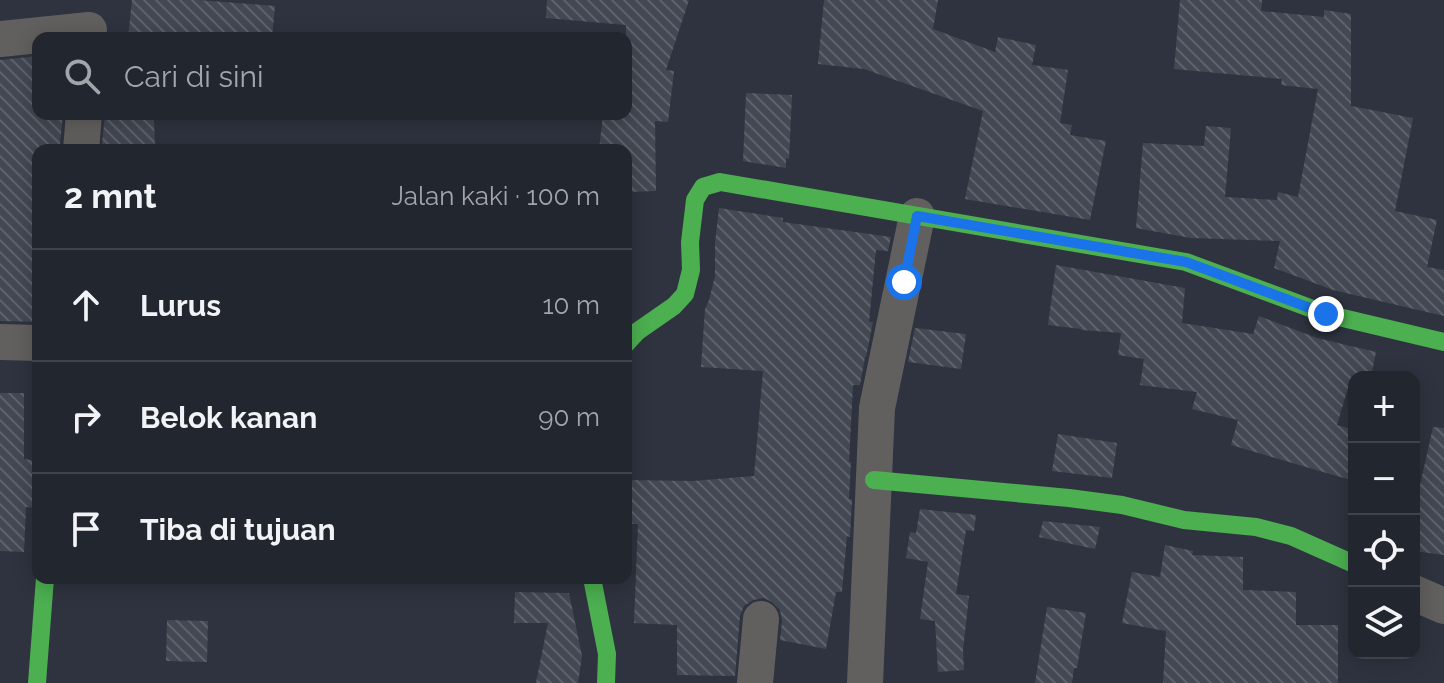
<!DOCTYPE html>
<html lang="id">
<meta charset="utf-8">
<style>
body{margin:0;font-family:Raleway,sans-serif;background:#2a2e37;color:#f1f3f6}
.controls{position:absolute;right:24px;bottom:24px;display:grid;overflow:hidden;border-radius:16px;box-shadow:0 4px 20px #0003}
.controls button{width:72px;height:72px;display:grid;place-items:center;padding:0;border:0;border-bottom:2px solid #3f434b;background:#22262f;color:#f1f3f6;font:40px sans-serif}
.stop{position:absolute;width:24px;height:24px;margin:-18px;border:6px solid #1a73e8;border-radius:50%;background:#fff}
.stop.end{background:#1a73e8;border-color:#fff;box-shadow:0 2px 8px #0008}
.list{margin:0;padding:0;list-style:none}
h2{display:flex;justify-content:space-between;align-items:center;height:104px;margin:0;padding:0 32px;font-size:34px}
h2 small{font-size:26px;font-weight:400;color:#a2a5aa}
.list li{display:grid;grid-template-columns:52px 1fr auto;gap:24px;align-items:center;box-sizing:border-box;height:112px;padding:0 32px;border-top:2px solid #3f434b}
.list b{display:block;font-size:30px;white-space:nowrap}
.list em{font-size:26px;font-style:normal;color:#a2a5aa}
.icon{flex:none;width:44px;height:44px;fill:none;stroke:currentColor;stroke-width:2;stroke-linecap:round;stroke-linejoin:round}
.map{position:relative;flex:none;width:1444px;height:683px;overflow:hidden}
.search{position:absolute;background:#22262f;box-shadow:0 4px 20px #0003;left:32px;top:32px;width:600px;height:88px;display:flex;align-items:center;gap:20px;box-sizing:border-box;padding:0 28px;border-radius:16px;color:#a2a5aa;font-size:30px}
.panel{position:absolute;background:#22262f;box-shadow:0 4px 20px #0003;left:32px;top:144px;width:600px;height:440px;border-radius:16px}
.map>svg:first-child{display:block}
.building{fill:url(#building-back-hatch)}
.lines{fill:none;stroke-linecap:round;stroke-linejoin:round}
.street{stroke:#62605f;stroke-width:36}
.fast{stroke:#4caf50;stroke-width:18}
.route{stroke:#1a73e8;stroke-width:10}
</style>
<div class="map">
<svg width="1444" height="683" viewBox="0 0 1444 683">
<defs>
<pattern id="building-back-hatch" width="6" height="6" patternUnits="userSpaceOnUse" patternTransform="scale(2)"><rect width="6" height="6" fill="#434853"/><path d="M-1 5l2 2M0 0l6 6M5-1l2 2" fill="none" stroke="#5d626c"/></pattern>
</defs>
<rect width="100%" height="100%" fill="#2e333f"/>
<path class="building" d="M132,0h66l77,6 -3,32h-144z
M547,0h142l-23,70 8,1 -6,51 -13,-1 1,70 -27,1 -1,-42h-29l4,-36h23v-89l-80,-7z
M824,0h114l-5,29 62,23 3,-15 38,8 -4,20 36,5 -8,53 12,2 -2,10 36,6 -16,79 -125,-21 18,-88 -119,-42 -46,-5z
M1180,0h82l-1,11 63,6v-7l27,4v92l62,12 -18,93 42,9 -10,47 17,3v46l-111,-26 -59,-22 6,-27 -89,-3 -55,-10 7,-85 61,3 2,-20 25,2 -6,69 52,3 1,-8 20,5 20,-108 -37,-4 1,-6 -108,-10z
M38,56v58h25l-3,30h-5v6h-17v172l-38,-1v-261z
M746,93l46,2 -3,64 -3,-1v10l-43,-7z
M105,114l18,1v3h31l1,30h-30v-2l-23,-1z
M719,208l64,10v4l108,15 -3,14 -12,-1 -7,72h4l-7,35h-1l-5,28h-7l-4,77h2l-2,37h3l-2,38 -3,-1 -5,56h-6l-10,57 -46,-9 2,-19 -2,-11 -8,-8 -8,-4 -11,2 -9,6 -4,10 -5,60 -58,-1v-50l-43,-2 4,-99h-12v-44l67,1 61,-5 9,-105 -62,-4 4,-58 4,-9 6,-24v-33z
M1056,265l129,23 -3,35 71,11 6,-18 58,22 59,14 -5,25h-17v5l-4,-1 -13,44 17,5v51l-123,-36 7,-25 -46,-11 5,-17 -57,-7 4,-26 -26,-4 3,-22 -40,-3v-1l-33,-4z
M915,328l51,6 -5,35 -53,-7z
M0,393h24v66l14,2 -2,47 -10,-1 -2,45 -24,-1z
M1433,427l11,1v127l-30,-4 1,-43z
M1058,434l59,9 -5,35 -60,-7z
M920,509l56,6 -2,16 -8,-1 -10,64 13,2 -6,54 1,20 -26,2 -3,-51 -15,-2 8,-57 -22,-4 4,-26 6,1z
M1043,521l57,6 -5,22 -56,-12z
M1165,545l28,6 -1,4 51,2v33l53,2v33h42v58h-175l3,-52 -44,-8 10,-51 28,5z
M515,592l54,1 13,63 -4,27h-42l12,-60h-34z
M1047,607l39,6 -9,55h-3l-2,15h-37z
M167,620l41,1 -1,41 -41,-1z"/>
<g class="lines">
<path class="street" d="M0,39l89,-9
M81,150l3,-36
M0,342l38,1
M1414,593l30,13
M755,683l6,-64
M865,683l12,-275 40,-192"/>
<path class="fast" d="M626,344l12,-13 36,-25 11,-12 6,-24 -1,-28 5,-42 8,-13 17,-5 466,80 140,52 118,28
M874,480l195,18 53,7 62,15 72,7 35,9 63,28
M592,578l15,76 -1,29
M37,683l8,-105"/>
</g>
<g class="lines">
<path class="route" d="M904,282l13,-66 269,46 140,52"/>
</g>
</svg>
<div class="controls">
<button>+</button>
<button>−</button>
<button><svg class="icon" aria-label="locate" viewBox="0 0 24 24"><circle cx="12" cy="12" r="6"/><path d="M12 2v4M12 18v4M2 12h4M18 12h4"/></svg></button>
<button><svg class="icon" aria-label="layers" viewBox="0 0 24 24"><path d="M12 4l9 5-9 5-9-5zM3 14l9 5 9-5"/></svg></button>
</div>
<div class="stop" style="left:904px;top:282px"></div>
<div class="stop end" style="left:1326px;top:314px"></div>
<div class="search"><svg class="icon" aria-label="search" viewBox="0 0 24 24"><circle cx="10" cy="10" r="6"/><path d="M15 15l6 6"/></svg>Cari di sini</div>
<section class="panel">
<h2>2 mnt<small>Jalan kaki · 100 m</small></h2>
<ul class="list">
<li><svg class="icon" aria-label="ahead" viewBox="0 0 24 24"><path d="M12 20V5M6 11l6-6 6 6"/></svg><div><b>Lurus</b></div><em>10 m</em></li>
<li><svg class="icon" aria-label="right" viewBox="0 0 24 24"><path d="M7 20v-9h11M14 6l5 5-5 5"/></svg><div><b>Belok kanan</b></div><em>90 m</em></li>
<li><svg class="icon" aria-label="arrive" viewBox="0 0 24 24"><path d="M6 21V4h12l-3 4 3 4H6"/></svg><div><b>Tiba di tujuan</b></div></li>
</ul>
</section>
</div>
